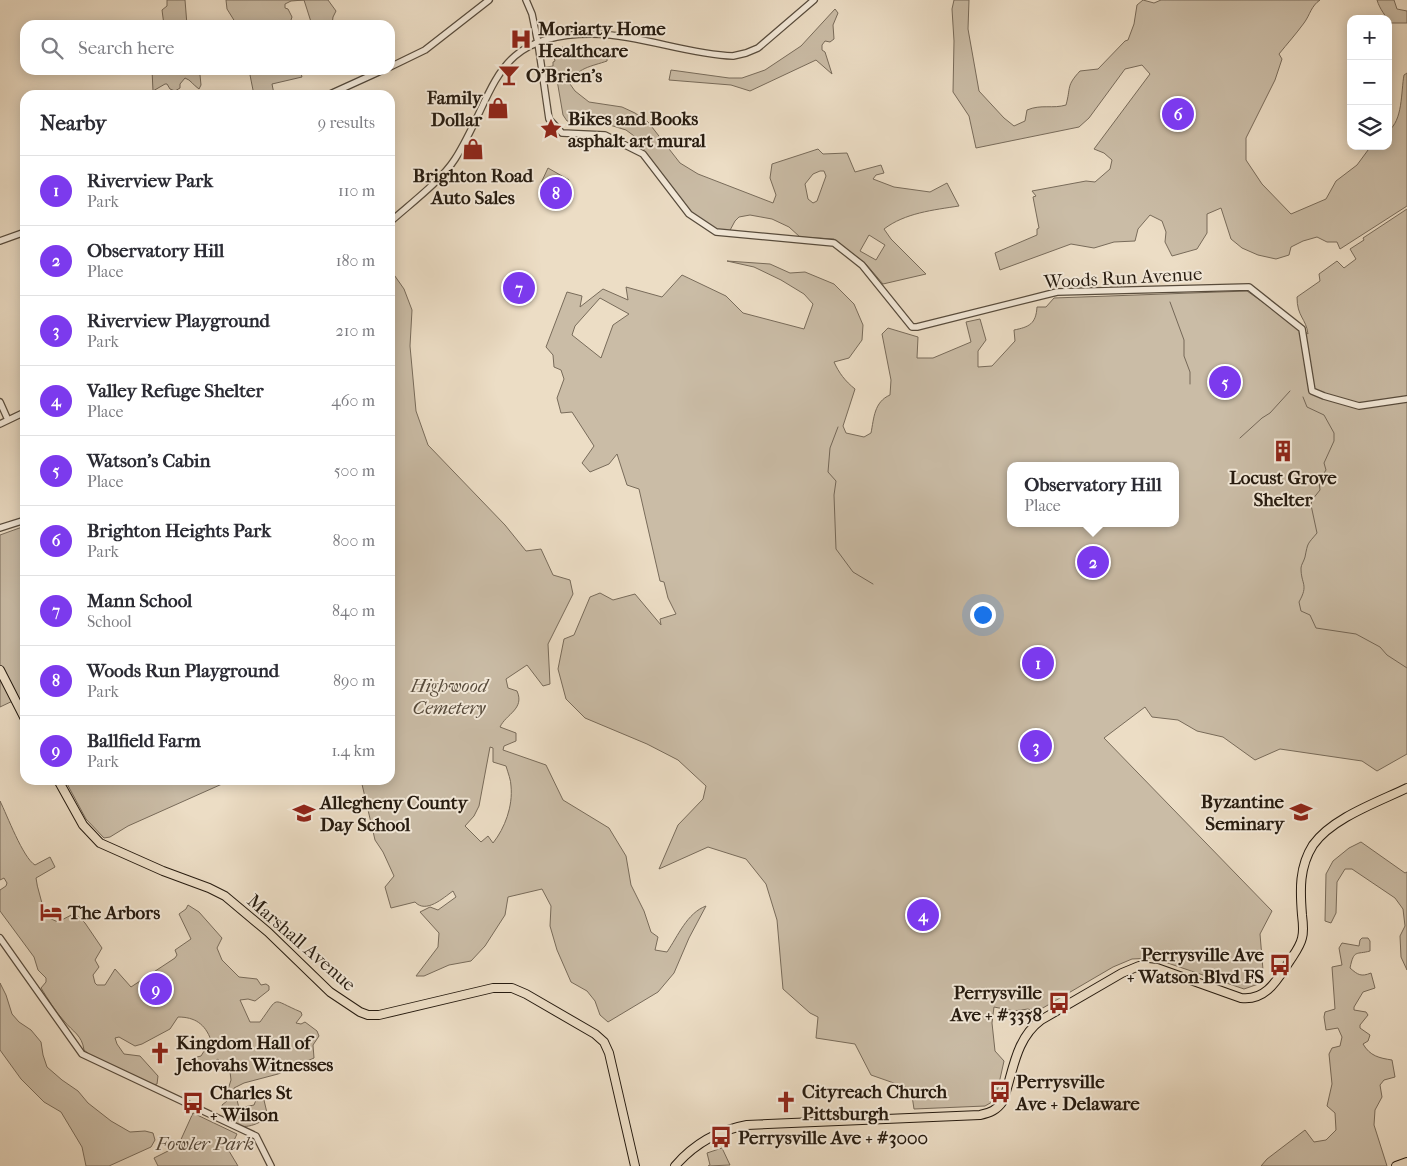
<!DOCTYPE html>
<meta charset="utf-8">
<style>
body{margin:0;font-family:"IM FELL French Canon",serif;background:#f7f7f7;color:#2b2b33}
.controls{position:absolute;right:15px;top:15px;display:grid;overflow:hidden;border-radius:10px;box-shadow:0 2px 12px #0003}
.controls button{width:45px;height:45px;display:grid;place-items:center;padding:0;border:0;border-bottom:1px solid #e1e1e2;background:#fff;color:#2b2b33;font:25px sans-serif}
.you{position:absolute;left:982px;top:614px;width:18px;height:18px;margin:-12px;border:4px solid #fff;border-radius:50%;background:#1a73e8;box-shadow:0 0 0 8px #1a73e833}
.badge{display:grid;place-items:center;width:32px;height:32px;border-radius:50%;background:#7c3aed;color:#fff;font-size:16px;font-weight:700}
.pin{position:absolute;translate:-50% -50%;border:2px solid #fff;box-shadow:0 1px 5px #0006}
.popup{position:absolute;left:1007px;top:462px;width:172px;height:65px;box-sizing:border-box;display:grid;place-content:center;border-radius:10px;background:#fff;filter:drop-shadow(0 1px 4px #0005);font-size:16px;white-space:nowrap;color:#7c7c81}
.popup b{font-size:19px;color:#2b2b33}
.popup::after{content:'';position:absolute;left:50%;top:100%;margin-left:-10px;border:10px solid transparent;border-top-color:#fff}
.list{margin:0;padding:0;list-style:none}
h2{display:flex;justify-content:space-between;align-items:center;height:65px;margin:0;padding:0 20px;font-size:21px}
h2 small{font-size:16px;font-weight:400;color:#7c7c81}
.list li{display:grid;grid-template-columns:32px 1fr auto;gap:15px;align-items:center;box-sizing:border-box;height:70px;padding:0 20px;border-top:1px solid #e1e1e2}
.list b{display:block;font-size:19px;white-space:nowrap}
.list p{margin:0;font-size:16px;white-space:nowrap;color:#7c7c81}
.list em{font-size:16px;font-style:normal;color:#7c7c81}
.icon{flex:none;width:28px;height:28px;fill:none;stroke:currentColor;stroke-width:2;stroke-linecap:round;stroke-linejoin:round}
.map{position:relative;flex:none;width:1407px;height:1166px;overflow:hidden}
.search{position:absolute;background:#fff;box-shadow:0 2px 12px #0003;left:20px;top:20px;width:375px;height:55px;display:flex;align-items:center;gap:12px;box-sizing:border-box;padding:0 18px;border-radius:15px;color:#7c7c81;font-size:19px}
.panel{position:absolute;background:#fff;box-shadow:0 2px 12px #0003;left:20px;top:90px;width:375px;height:695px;border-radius:15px}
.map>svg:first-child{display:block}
.green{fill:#cabca6;stroke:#786b5a;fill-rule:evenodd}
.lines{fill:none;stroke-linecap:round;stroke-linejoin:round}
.stream{stroke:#746757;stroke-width:1}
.minor-casing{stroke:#574b3c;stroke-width:8}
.major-casing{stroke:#251a0f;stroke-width:10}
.minor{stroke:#f3e9d9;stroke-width:5.5}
.major{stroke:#ecddc5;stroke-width:8}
.labels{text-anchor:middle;stroke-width:4;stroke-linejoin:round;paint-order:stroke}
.poi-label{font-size:19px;font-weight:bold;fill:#251a0f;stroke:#f3e9d9;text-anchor:start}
.street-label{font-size:19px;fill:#251a0f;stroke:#f3e9d9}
.park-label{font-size:19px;font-style:italic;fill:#574b3c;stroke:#f3e9d9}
</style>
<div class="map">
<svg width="1407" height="1166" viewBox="0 0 1407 1166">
<rect width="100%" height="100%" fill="#ecddc5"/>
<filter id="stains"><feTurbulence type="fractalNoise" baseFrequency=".004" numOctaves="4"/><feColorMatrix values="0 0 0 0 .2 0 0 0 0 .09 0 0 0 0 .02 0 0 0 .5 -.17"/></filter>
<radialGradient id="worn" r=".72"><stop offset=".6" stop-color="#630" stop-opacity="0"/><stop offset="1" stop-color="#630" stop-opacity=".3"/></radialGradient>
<path class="green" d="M167,0h18l2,25h-23l-2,-15 5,-4z
M226,0h102l8,11 -3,6 -1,8h-20l-8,-25 -13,1 -6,3v4l3,1 4,8 -1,3 1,5h-55l-10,-16z
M954,0h15l-1,29 11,62 25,27 10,8 11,-5 2,-11c14,-6 26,-1 39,-5 5,-18 0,-19 14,-34l18,-2 27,-28 3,-1 6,-16 3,-19 6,-5 11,3 7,-3h159c-9,6 -10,15 -16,23 -8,11 -17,21 -25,31l3,5 -7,21 -29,58v22l16,24 29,30 35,-15 10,-18 21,-16 14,-19h17v-15c15,-10 13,-40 16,-56l3,-2v133l-67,43 -3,-7h-10l-10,-5 -14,4 -12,6 -2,8 -13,4 -18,-4 -16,-7 -11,-9 -10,-31 -14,6v19l-10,16 -25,7 -7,-14 1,-10 -4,-11 -12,-6 -12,14 -3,12 -21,1 -20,6 -23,-4 -71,26 -5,-17 42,-18v-6l2,-1 -6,-31 3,-1 -4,-5 54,-10 9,1 15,-13 2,-9 -8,-7 -10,-4 56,-75 -8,-9 -17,4 -36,49 -10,9 -103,21 -7,-32 -16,-24 1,-51 -2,-32z
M1377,0h17l3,9 10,2v12h-17c-4,-7 -10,-13 -13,-23z
M835,9l3,4 -5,12 1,14 -4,3 -5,-1 -3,4v5l3,2 7,22 -16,-14 -66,31 -19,-6 -62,-5 2,-10 58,8h13l23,-8 36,-24z
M589,46l4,5 15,1 -1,9c-14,5 -32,7 -37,23l5,7 14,11 33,5 13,6 13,9 32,41 18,11 75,29 3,-8 -6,-17 2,-14 46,-15 5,5 24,-1 8,19 26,-7 3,8 -8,2 -3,4 21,8 36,5 17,-9 12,23c-26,4 -54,7 -75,23l7,10 35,35 -43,10 -17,-20 -32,-25 -34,-2 -11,-10 -17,-8 -22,-4 -11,2 -4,4 -7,13 -9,-1 -27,-16 -49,-63 2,-10 -19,-14 -26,-8 -33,-1 -4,-6 -6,-35 -14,1 -2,-13 12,-2v-4l2,-1 -1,-4 2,-1 -1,-6 8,-3 1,5zM820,171h4l2,5 -9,25 -4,2 -5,-4 -3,-15 8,-10zM869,235l16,10 -9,15 -16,-9z
M152,70h42l6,5 1,10 -2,4c-6,-4 -8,-9 -14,-11l-5,6v4l-5,3 -5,-2 -3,-5h-2l-12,7z
M249,70h51l2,7 -30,7 2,10 -20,1z
M548,168l21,12 -11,23 -17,-20z
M1407,209v545l-30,17 -15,-10 -82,-12 -25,11 -32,-23 -26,-6 -19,-11 -26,-3 -7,-10 -41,31 168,173 -12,23 4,48 -20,7 -91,-31 -21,1 -19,8 -77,45 -8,-3 -14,2 -20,-4 -2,16 3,28 9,10 -8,36 -3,1 -1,4 -7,4 -71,3 -3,-20 -40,-14 -16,-31 -39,-6 2,-21 -8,-4 -27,-24 -6,-69 -11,-36 -20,-25 -38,-12 -49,22 19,-44 25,-26 3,-13 -28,-26 -31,-16 -62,-26 -19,-19 -8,-30 6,-30 10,-4 16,-38 10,-4 13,7 22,-6 26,31 -1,-6 16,-5 -8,-16 -4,-16 -4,-1 -21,-92 -12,-4 -10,-31 -8,10 -19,8 -8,-9 12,-17 -22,-34 -11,1 -4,-15 7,-19 -3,-9 -7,-3 -1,-12 -7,-8 21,-55 15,4 -2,11 23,-18 25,11 -2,-13 36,10 20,-22 44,21 17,17 61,16 9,-25 -9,-10 -23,-14 -27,-13 -27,-6 43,3 20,9 15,-1 29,12 20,20 9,21 -1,15 -13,18 -15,4c5,11 11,19 21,27l-12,37 3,7 18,4 7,-4c3,-15 3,-31 19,-38l1,-15 -9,-46 6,-6 30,9 -1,21h16l38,-16 -5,-20 14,-3 6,21 -8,11v16l14,-1 23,-25 -1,-11c15,-3 22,-6 23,-23h9l8,-9 193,-7 61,43c-2,-16 -11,-17 -11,-37l23,-16 -1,-7 18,-13 7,7 12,-9 -6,-10 14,-9 -1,-2zM600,298l29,16 -16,11 -12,33 -29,-23 3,-9zM1010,466h166v57h-166z
M390,269l14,20 8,21 -2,36 6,65 12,34 77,80 21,26 15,-2 12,26 17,5 3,14 -25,50 2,40 -7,2 -16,-21 -21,14 2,9 9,3c8,18 -11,23 -17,36l16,6v8l-12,5 -1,4 43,15 17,35 46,28 17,28 5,29 13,26 7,21 7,5 -3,13 12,2c11,-16 20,-39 39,-46l-17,32 -15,35 -16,19 -50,30 -8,-7 -5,-14 -8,-10 -16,-9 -14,-32 -7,-24 1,-20 -9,-17 -34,8 -3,18 -20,31 -14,15 -22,4 -25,11h-8l22,-29 1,-14 -19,-21 10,-5 8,3 18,-13 -3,-6c-10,7 -27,23 -38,11l-24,6 -6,-21 9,-11 -11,-24 -8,-12 -14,-60h29zM490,747l3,1v14l13,4c2,7 5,14 5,20 2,20 -6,42 -18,57l-5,-7 -7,6 -16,-16 9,-10 5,-10z
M25,526v182l-6,-10 -19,9v-172z
M65,780h166l-103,46 -18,11 -6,1 -18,-19z
M0,801c7,14 23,57 35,64l15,-8 5,10 -19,11c1,11 6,21 7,32l6,8 9,4 17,-9 10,10 17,25 -7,12 4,7 -6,8 2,8 2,2h8l10,-16 16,18 44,-29 2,-3 -2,-5 16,-11 -12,-25 7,-5 2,-4 11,7 23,26 -5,10 5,12 17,17 18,2 4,6 5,-1 3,2v4l-14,11 -7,-2 -8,1 10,22h10c20,-27 10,-23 41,-10l1,3 -6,8 5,1 4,-2 12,9 2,5 -6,9 1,13 -36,16 -34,9 -10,5 5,20 15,-3 2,-5 7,-4 5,21c-11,8 -27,15 -40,3 -3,-4 -5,-11 -6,-15l5,-4 -1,-5 5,-16 -2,-17 -4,-1 -3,4 -4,-7 -3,2 -2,5 -15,-3 -3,-3 2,-3 4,-1 10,-16c-6,-16 -16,-23 -33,-23l-8,12 -28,15 -7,2 -16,-9 -4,1 2,6 7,10 16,2 18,20 -1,8 -4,1 -59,-27 -10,-8c-2,-15 -11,-18 -20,-29 -9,-10 -16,-22 -23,-33l5,-6v-4l-8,-8 -4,-13 -34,-46v-21l6,-4 1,-3 -3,-5 -4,2z
M1361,842l44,31 2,-1v98l-6,-13 -1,-21 5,-10 -2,-17 -8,-11 -43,-29h-7l-8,13 -1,31 -5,10 -6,-2 1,-47 7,-13 16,-13z
M1362,938h6l2,3v10c-14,4 -16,-2 -20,17 8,7 11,9 21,5l4,15 -12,4 -9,15v3l12,2 2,3 -8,10v3l10,7 -2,6 -5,3c7,12 16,14 29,16l3,17 -11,3 -4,5 2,12 -7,13 -1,15 13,41h-126l6,-7 38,-29 9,12 12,-2 10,-10 -1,-17 -8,-7 5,-22 -3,-30 3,-6 8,-2 2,-9 -4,-9 -12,2 -2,-13 1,-5 10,-3 -3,-42 10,-2 -3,-17 3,-5 17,3 1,-6z
M0,983l6,12 6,19 7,8 12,8 10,12 2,13 4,12 15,13 16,11 10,12 23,18 19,11 15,-1 8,2 2,7 -4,7 -42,19h-23l-4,-19 -21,-35 -17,-10 -23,-23 -21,-29z
M193,1113l44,21 -8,17 9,15h-80l-4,-8 24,-12z
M722,1148l8,17 -22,1 2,-1 -3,-12z"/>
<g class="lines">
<path class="stream" d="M1170,302l14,38v16l6,16v12
M1303,397l4,10 17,8 10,18v8l-10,22 2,7 -7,11 1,9 -8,10 -1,5 6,28c-10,12 -9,9 -12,24 -1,4 -4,8 -4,11 0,17 8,16 -2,34l2,9 9,4 6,13 40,6 24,13 7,8 20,13
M838,427l-8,21 -2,24 8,9 -2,14 2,54 17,23 20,12
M1240,438l22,-20 8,-5 20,-22"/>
<g class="minor-casing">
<path id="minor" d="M526,0l6,14 6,29 11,76 13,14 43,2 38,19 46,60 27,18 118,11 28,22 50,62h5l140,-35 192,-5 53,42 10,62 12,5 35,10 48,-7
M390,67l35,-17 64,-50
M328,95l55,-25
M390,222c20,-18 51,-41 65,-63 42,-67 36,-125 136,-125 48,0 94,20 142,22l13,-3 12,-5 56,-48
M0,241l25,-9
M0,402l8,18
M0,424l25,-12
M0,528l25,-8
M0,938l82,116 174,82 15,30"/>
</g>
<g class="major-casing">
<path id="major" d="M0,670l25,49
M58,780l25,45 17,18 63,28 46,17 16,8 43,36 62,60 30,20 8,3h11l114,-27h19l14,6 69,40 9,8 5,11 26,113
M675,1166c19,-22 44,-36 72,-41l233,-10c10,-2 17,-5 23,-14 10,-28 12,-62 38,-81l81,-47 17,-7 18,2 84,30c25,3 36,-18 48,-36 5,-8 11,-15 13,-24 2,-7 1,-15 0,-23 -2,-25 -3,-48 11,-70 19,-27 65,-43 94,-57
M1396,1166l11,-4"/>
</g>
<use href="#minor" class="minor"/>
<use href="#major" class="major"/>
</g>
<defs>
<g id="hospital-bare" transform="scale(1.725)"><path d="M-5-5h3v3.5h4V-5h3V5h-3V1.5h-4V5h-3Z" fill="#8f2418" stroke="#f3e9d9" stroke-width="2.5" paint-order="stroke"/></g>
<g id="bar-bare" transform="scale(1.725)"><path d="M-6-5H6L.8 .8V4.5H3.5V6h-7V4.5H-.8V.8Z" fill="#8f2418" stroke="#f3e9d9" stroke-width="2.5" paint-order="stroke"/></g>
<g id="shop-bare" transform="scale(1.725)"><path d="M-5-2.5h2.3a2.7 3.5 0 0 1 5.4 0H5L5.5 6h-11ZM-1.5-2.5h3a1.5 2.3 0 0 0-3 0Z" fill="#8f2418" stroke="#f3e9d9" stroke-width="2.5" paint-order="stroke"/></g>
<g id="sight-bare" transform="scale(1.725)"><path d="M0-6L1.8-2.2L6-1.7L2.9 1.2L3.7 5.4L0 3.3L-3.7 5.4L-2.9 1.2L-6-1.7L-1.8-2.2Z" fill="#8f2418" stroke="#f3e9d9" stroke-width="2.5" paint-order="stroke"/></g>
<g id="building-bare" transform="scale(1.725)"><path d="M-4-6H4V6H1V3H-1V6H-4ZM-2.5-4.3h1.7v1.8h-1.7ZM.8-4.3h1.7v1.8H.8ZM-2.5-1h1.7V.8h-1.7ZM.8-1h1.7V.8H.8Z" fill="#8f2418" stroke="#f3e9d9" stroke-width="2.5" paint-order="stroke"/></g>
<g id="university-bare" transform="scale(1.725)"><path d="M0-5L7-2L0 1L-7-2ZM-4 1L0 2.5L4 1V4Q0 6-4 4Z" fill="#8f2418" stroke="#f3e9d9" stroke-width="2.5" paint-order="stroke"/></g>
<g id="school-bare" transform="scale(1.725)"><path d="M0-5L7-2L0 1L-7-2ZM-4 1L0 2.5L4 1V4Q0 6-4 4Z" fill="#8f2418" stroke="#f3e9d9" stroke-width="2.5" paint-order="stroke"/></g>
<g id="hotel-bare" transform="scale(1.725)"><path d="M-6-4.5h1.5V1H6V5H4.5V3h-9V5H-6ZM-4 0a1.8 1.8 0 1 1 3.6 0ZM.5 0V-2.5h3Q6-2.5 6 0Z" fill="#8f2418" stroke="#f3e9d9" stroke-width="2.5" paint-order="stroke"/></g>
<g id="bus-bare" transform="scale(1.725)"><path d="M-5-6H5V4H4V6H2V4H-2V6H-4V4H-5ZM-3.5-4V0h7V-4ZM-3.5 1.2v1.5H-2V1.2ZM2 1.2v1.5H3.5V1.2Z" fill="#8f2418" stroke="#f3e9d9" stroke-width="2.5" paint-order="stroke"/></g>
<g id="church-bare" transform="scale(1.725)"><path d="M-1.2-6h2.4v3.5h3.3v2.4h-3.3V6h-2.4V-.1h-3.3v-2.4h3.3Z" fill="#8f2418" stroke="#f3e9d9" stroke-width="2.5" paint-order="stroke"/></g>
</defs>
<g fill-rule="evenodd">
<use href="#hospital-bare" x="521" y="39"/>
<use href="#bar-bare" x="509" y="75"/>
<use href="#shop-bare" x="498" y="108"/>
<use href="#sight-bare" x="551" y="129"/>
<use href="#shop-bare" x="473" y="149"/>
<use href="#building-bare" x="1283" y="451"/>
<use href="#university-bare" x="1301" y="812"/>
<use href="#school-bare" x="304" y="813"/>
<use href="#hotel-bare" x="51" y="912"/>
<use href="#bus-bare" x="1280" y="965"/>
<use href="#bus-bare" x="1059" y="1003"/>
<use href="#church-bare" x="160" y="1053"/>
<use href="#bus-bare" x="1000" y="1092"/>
<use href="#church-bare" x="786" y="1102"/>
<use href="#bus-bare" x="193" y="1103"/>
<use href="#bus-bare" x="721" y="1137"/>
</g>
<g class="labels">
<g class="poi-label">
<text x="538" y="35">Moriarty Home<tspan x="538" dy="22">Healthcare</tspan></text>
<text x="526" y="82">O'Brien's</text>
<text x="482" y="104" text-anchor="end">Family<tspan x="482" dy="22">Dollar</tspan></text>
<text x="568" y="125">Bikes and Books<tspan x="568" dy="22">asphalt art mural</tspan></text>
<text x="473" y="182" text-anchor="middle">Brighton Road<tspan x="473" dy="22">Auto Sales</tspan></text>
<text x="1283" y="484" text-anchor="middle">Locust Grove<tspan x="1283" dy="22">Shelter</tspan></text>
<text x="1284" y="808" text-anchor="end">Byzantine<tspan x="1284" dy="22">Seminary</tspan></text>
<text x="320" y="809">Allegheny County<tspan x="320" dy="22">Day School</tspan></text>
<text x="68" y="919">The Arbors</text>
<text x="1264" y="961" text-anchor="end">Perrysville Ave<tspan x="1264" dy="22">+ Watson Blvd FS</tspan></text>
<text x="1042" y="999" text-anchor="end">Perrysville<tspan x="1042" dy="22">Ave + #3358</tspan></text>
<text x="176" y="1049">Kingdom Hall of<tspan x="176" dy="22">Jehovahs Witnesses</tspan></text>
<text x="1016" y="1088">Perrysville<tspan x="1016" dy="22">Ave + Delaware</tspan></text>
<text x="802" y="1098">Cityreach Church<tspan x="802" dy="22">Pittsburgh</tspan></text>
<text x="210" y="1099">Charles St<tspan x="210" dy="22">+ Wilson</tspan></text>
<text x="738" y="1144">Perrysville Ave + #3000</text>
</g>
<g class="street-label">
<text transform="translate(1123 277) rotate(-3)" y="7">Woods Run Avenue</text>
<text transform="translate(302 942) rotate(41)" y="7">Marshall Avenue</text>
</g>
<g class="park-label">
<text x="449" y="692">Highwood<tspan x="449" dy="22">Cemetery</tspan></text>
<text x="205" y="1150">Fowler Park</text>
</g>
</g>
<rect width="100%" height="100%" filter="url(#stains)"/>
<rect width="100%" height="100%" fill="url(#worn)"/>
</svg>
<div class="controls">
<button>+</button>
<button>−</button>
<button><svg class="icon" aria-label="layers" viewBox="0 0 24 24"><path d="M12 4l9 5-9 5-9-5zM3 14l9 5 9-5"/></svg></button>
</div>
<div class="you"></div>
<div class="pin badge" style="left:1038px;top:663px">1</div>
<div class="pin badge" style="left:1093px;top:562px">2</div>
<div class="popup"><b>Observatory Hill</b>Place</div>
<div class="pin badge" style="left:1036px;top:746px">3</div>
<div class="pin badge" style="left:923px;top:915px">4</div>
<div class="pin badge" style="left:1225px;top:382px">5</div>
<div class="pin badge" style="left:1178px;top:114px">6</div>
<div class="pin badge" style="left:519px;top:288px">7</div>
<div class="pin badge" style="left:556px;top:193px">8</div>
<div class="pin badge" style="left:156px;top:989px">9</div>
<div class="search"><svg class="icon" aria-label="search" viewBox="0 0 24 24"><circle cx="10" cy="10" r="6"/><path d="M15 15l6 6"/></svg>Search here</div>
<section class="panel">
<h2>Nearby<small>9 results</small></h2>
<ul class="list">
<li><span class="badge">1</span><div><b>Riverview Park</b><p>Park</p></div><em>110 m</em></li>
<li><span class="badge">2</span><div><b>Observatory Hill</b><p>Place</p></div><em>180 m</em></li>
<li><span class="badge">3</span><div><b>Riverview Playground</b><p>Park</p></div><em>210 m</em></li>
<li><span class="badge">4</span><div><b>Valley Refuge Shelter</b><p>Place</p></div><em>460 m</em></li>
<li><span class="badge">5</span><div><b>Watson's Cabin</b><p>Place</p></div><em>500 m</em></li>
<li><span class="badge">6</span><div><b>Brighton Heights Park</b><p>Park</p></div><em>800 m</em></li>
<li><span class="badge">7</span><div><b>Mann School</b><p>School</p></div><em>840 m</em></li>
<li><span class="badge">8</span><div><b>Woods Run Playground</b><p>Park</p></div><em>890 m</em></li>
<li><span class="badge">9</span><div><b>Ballfield Farm</b><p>Park</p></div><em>1.4 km</em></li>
</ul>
</section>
</div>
